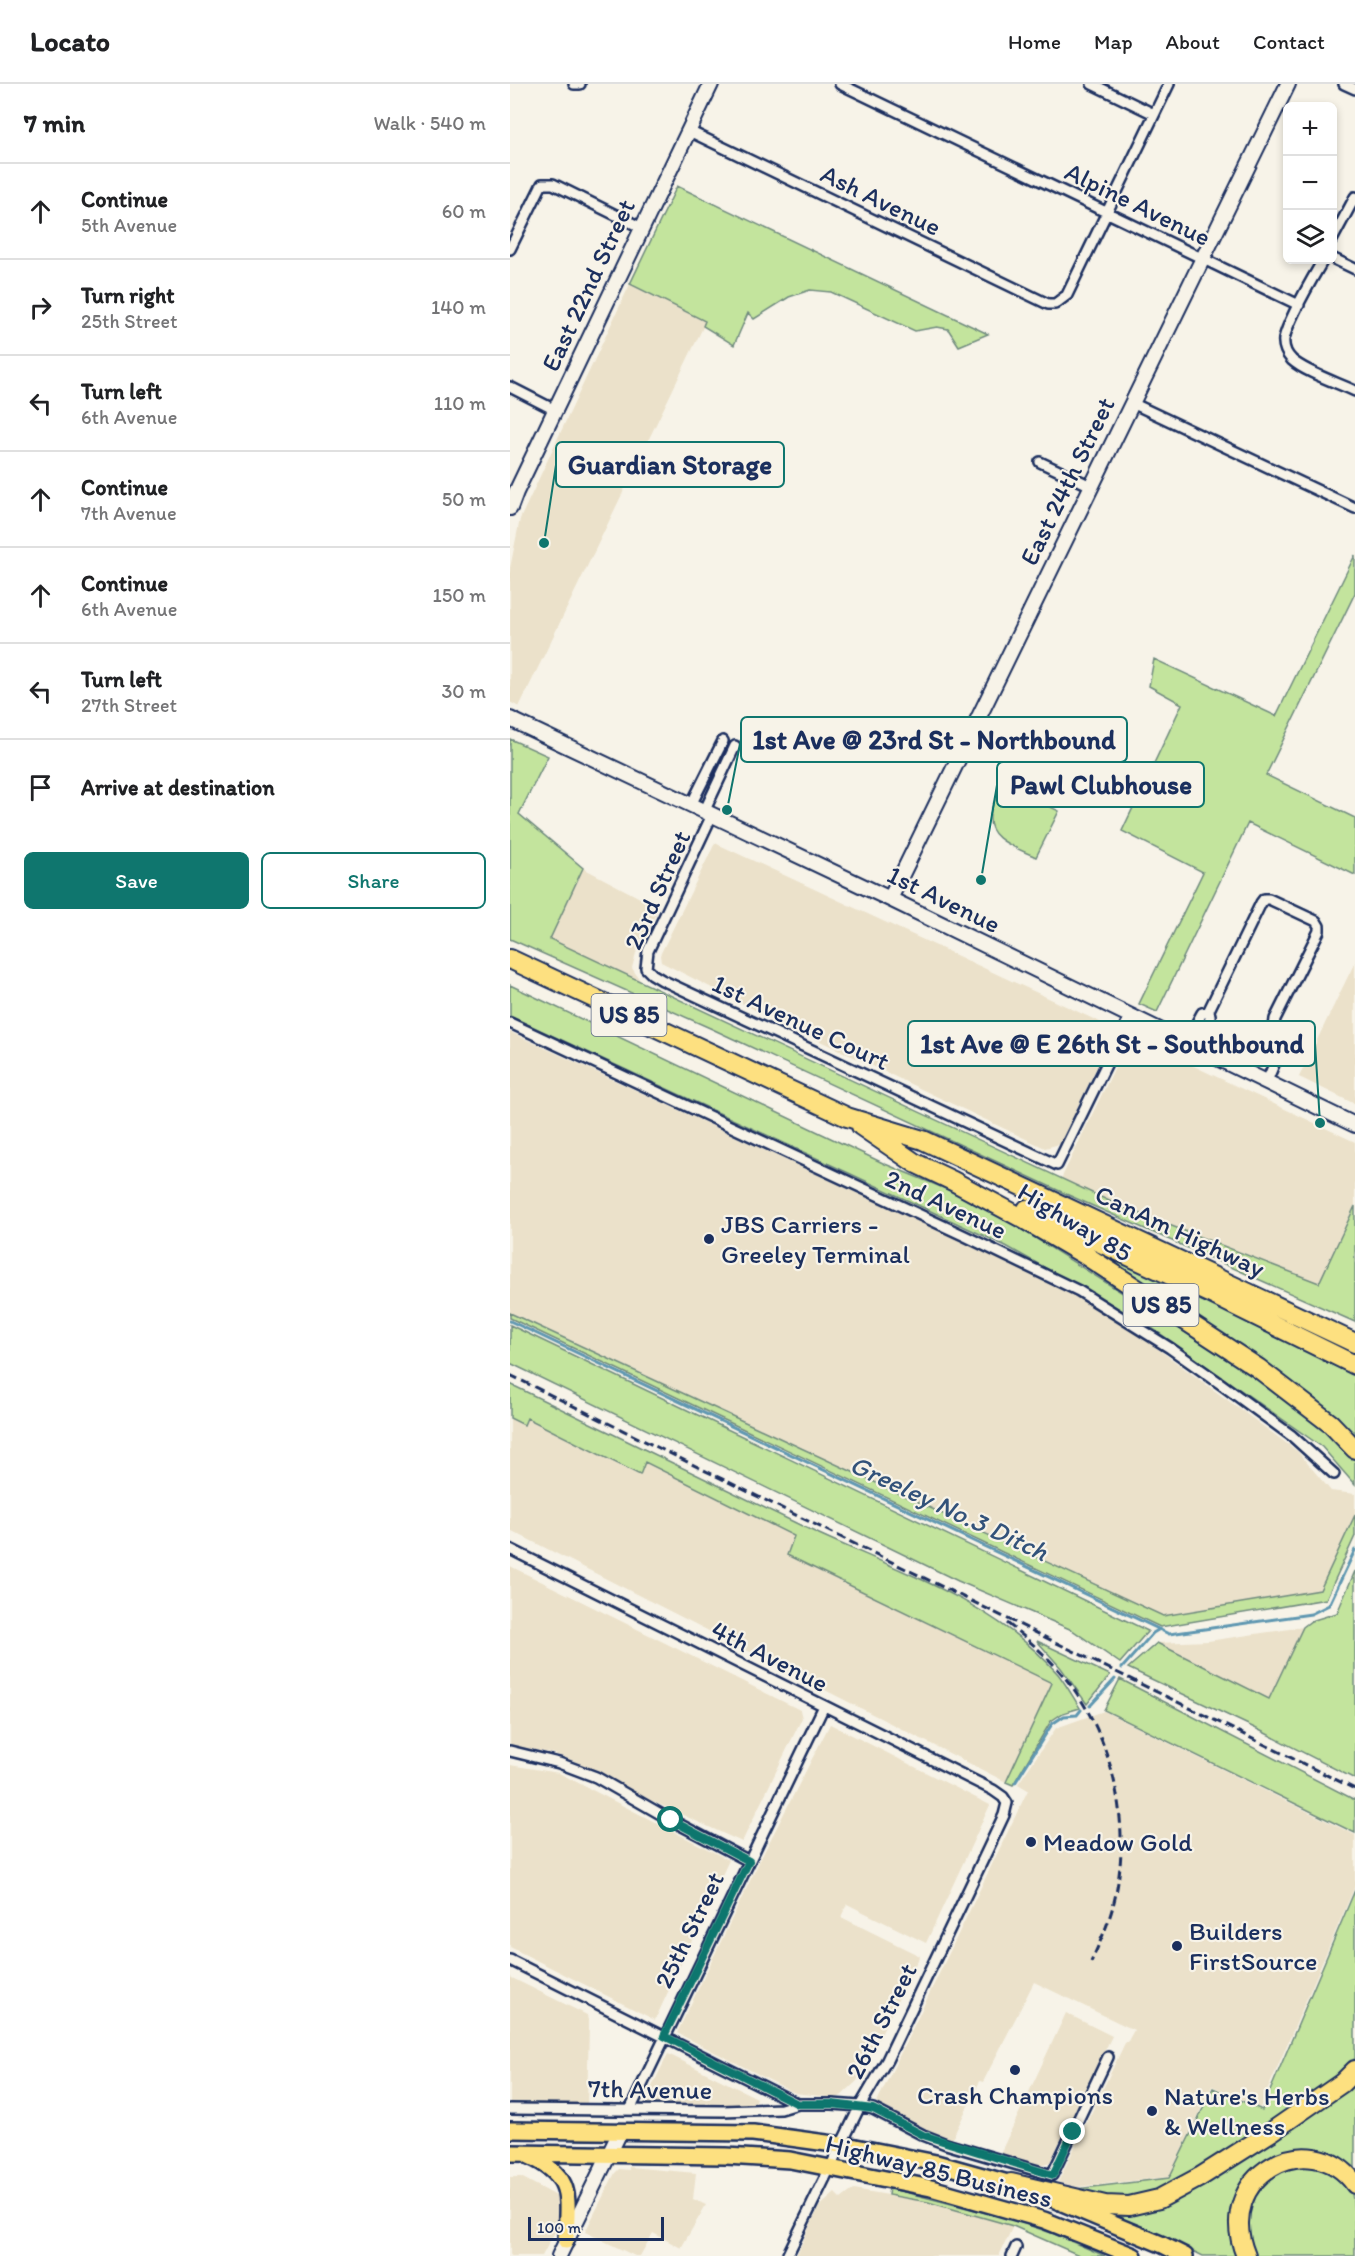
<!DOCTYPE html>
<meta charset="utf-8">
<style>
body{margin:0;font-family:Itim,sans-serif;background:#f6f6f6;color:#202124}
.controls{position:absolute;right:18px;top:18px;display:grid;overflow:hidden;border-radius:9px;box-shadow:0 3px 9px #0003}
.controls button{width:54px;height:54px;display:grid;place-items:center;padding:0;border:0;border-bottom:2px solid #e0e0e0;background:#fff;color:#202124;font:30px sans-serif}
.scale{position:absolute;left:18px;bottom:15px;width:136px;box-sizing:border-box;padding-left:6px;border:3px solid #1b2f5e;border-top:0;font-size:16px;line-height:21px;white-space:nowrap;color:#1b2f5e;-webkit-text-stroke:4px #f7f3e8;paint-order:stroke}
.stop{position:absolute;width:18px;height:18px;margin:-14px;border:4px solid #0f766e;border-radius:50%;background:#fff}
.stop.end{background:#0f766e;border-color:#fff;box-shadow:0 2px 6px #0008}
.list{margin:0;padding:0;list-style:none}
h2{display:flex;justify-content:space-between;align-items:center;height:78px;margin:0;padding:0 24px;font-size:26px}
h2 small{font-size:20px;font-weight:400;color:#757577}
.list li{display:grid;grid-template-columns:39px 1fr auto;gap:18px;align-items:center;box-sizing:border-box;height:96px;padding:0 24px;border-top:2px solid #e0e0e0}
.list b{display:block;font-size:22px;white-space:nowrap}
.list p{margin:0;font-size:20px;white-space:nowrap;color:#757577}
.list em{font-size:20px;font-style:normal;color:#757577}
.actions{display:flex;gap:12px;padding:18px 24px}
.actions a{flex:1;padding:14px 0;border:2px solid #0f766e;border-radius:9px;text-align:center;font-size:21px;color:#0f766e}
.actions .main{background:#0f766e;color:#fff}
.icon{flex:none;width:33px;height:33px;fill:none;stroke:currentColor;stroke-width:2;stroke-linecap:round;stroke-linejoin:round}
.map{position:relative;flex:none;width:845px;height:2172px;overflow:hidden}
header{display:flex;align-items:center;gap:36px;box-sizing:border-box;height:84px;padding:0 30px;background:#fff;border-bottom:2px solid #e0e0e0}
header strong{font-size:28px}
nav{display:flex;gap:33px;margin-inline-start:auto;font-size:21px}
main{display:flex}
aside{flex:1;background:#fff}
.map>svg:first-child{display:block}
.built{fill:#ebe1ca}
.green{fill:#c3e49d;stroke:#6f8a7e;stroke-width:1.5}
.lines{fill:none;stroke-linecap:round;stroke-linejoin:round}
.stream{stroke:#5f97b1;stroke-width:3}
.street-casing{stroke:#1b2f5e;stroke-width:14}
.secondary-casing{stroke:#1b2f5e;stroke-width:18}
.primary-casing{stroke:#1b2f5e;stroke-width:20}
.highway-casing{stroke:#1b2f5e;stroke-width:22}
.street{stroke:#f7f3e8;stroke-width:9}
.secondary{stroke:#f7f3e8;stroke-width:14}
.primary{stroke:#fde080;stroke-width:15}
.highway{stroke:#fde080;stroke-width:18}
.rail{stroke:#1b2f5e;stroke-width:3;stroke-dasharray:9 4.5;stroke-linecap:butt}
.route{stroke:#0f766e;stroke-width:8}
.poi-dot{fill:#1b2f5e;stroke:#f7f3e8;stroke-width:2}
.labels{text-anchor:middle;stroke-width:4.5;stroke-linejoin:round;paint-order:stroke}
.shield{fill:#f7f3e8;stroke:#5d6a87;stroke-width:1.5}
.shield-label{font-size:24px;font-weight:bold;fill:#1b2f5e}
.street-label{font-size:26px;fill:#1b2f5e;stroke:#f7f3e8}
.poi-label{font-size:26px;fill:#1b2f5e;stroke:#f7f3e8;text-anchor:start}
.water-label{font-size:27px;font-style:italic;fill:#32527a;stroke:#f7f3e8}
.leader{fill:none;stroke:#0f766e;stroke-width:2}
.callout-dot{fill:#0f766e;stroke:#f7f3e8;stroke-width:2}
.callout{fill:#f7f3e8;stroke:#0f766e;stroke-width:2}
.callout-label{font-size:27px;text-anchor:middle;font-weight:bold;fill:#1b2f5e}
</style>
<header>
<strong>Locato</strong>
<nav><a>Home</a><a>Map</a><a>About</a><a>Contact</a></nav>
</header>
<main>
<aside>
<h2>7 min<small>Walk · 540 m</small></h2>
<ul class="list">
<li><svg class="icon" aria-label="ahead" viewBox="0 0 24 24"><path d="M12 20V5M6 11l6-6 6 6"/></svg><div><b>Continue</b><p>5th Avenue</p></div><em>60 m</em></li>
<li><svg class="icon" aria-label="right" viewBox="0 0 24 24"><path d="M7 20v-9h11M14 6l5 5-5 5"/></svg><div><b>Turn right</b><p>25th Street</p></div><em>140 m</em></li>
<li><svg class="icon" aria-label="left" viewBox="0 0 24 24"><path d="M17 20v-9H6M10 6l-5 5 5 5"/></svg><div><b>Turn left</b><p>6th Avenue</p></div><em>110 m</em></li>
<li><svg class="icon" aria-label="ahead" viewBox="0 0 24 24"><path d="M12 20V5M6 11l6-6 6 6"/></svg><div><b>Continue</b><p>7th Avenue</p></div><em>50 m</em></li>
<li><svg class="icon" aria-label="ahead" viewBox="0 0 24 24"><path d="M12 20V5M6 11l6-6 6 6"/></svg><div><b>Continue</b><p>6th Avenue</p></div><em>150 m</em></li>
<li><svg class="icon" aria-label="left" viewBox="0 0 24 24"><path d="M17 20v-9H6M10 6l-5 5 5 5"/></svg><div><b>Turn left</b><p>27th Street</p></div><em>30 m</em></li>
<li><svg class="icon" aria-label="arrive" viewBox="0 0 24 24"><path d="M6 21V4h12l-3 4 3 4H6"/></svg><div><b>Arrive at destination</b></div></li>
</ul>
<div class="actions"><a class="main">Save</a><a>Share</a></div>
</aside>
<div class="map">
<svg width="845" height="2172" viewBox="0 0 845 2172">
<rect width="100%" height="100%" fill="#f7f3e8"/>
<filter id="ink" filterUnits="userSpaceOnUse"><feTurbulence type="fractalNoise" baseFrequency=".0167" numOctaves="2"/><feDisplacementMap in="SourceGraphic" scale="12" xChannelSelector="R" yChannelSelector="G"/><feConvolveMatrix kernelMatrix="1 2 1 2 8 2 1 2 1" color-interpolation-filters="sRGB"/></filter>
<g filter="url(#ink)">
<path class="built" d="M120,200l76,37 -187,386 -9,-5v-134l10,-49z
M205,759l400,186 -55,115 -15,4 -284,-135 -100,-51 -1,-7z
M73,784l76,40 -23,45 -4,15 9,14 -91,-43z
M845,878v142l-56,-27z
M0,948l511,237 55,28 64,39 157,115 34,40 24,3v21l-35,75 -157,26 -653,-303z
M620,952l225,106v63l-36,78 -199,-77 -59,-27z
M0,1334l14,7 3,-7 112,57 6,-14 150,75 -8,19 265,128 -46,99 -496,-252z
M0,1482l290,144 2,8 -60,124 -114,-52 -49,-27 -24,-9 -45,-9z
M793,1543l-34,72 -112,-56 51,-2z
M594,1627l251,124v51l-95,222 -48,-22 -43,91 -93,10 -18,-5 67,-139 3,-2 6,-11 -100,-48 -51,100 -3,-1 -29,60 -26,-10 -49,-27 152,-314 -10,-6 38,-56z
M320,1640l160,81 -64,138 -79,-39 -6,13 79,39 -63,125 -16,15 -5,2 -41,-5 -118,-60 83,-173z
M0,1681l49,8 170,87 -74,160 -145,-73z
M0,1893l77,38 2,11 -2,80 -77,-1z
M556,1929l46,23 -62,126 -13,4 -38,-10z
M158,1970l89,44 -4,10 -110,-3z
M119,2083l67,6 -3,26 13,6 -25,43 -28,-15 -13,23h-5l-50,-24 30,-59 4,-4 10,1z
M0,2093h11l43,23 -1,17 -21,39h-32z
M344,2105l74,13 85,24 -14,30h-203l23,-49 16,-14 6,6z"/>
<path class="green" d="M167,102l311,148 -29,12 -11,-17 -11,-2 -22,4 -84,-39 -21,-2 -21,7 -35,22 -6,-6 -14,32 -31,-19 2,-5 -75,-37z
M845,471v38l-89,182 89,43v57l-107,-52 -91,189 -18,-8 64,-132 -81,-41 60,-127 -33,-18 5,-27 122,57z
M0,655l38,17 -29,58 64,54 -33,71 570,267 199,77 36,-77v116l-289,-128 -356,-166 -200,-89z
M493,700l56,27 -23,46c-19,-9 -53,-18 -45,-46 2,-9 8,-19 12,-27z
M0,901l375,179 73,30 42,22 258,162 53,40 44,41v26l-33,-38 -176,-123 -140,-78 -496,-230z
M574,1158l271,131v63l-8,-8 -68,-55 -197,-128z
M0,1229l653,303 157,-26 35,-75v21l-29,63 -166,28 -650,-309z
M0,1241l638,306 -28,32 -48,-33 -114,-49 -448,-218z
M0,1300c97,47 193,94 290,141 88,43 191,72 258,149 8,10 15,23 22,34l-17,5 -12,8 -38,64 -7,-3 46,-99 -265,-128 7,-19 -149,-74 -5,13 -113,-57 -3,7 -14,-7z
M845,1487v208l-94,-48 -133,-63 29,-25 112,56 34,-72 8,-6 26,-8z
M527,1557l73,34 -23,29 -26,-36z
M610,1595l235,121v33l-251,-123z
M845,1806v168c-16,23 -68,52 -93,68 -33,22 -85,63 -122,73 -27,8 -67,-8 -95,-15l1,-2 30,7 93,-11 44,-90 49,22z
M845,1996v92l-75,-16 -49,70 3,22 6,8h-37l-57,-28 -42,-15 35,-1z
M800,2081c13,4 30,7 39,17 6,12 6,57 6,74h-102l-8,-36 11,-32 27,-20z
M379,2104l125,32 40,14 51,22h-24l-68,-30 -85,-24 -40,-7z"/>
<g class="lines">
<path class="stream" d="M0,1237l659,313 142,-20 18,-9 26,-55
M612,1584l31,-35 5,-3
M580,1622l25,-27
M505,1699l37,-59 12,-8 13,-1 4,-5"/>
<g class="street-casing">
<path id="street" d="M64,0h6
M330,0l459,221
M582,0l62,30
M834,0l11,5
M179,47l359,173h7l12,-9 102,-211
M822,156l23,-43
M0,165l32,-65h11l89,44
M822,174l23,11
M813,176c-11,19 -35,59 -39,79 -1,8 3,16 8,21 13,12 46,23 63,31
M0,303l45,23
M622,319l223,105
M530,378l51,24
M181,721l32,-64
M194,728l31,-66
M202,731l-64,136 -2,17 6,6 10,6 395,185 73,-149
M698,928l53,-109 3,-4h5l47,22 3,5v5l-44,88 -2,17 5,13 -3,13 -8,19
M0,939l455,213 114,55 91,57 51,36 71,52 42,38
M676,959l16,-30 6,-1 2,3v4l-14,29
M0,1465l483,241 10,7 4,6 -3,12 -16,34 -101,211 -27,46 -73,150
M0,1667l49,12 37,14 75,43 78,41
M0,1876l288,144
M0,2025l213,2 58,-2 17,-5h34l28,2 13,3 50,26 23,9 106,31 56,-118
M120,2026l194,-404
M502,2172l4,-9"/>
</g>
<g class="secondary-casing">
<path id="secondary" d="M0,424l6,-16 195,-408
M0,635l380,180 465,226
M380,815l398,-815
M49,2172l61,-124"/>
</g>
<g class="primary-casing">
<path id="primary" d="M0,2046l243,3 103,14 80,16 86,24
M0,2069l216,3 64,4 141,28 113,32 90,36
M19,2072c46,21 38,41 37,85
M543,2115l110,46 22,11"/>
</g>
<g class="highway-casing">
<path id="highway" d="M0,875l337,158 76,23 432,203
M351,1042l54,37 38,18 67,36 65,38 173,113 73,56 24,25
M517,1125l182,84 146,72
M501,2099l94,22 24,1 30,-7 41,-22 71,-45 71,-49 13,-13
M736,2172c-34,-81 65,-133 109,-72"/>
</g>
<use href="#street" class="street"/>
<use href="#secondary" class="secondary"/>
<use href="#primary" class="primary"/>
<use href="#highway" class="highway"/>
<path class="rail" d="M0,1291l845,414
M497,1539c23,18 45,37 63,61 45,59 62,145 44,218 -5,21 -14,40 -23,60"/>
</g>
</g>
<g class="lines" filter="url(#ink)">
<path class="route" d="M161,1736l78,41 -85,175 134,68h34l41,5 50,26 130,40 20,-43"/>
</g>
<g class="poi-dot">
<circle cx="199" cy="1155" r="6"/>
<circle cx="521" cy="1758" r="6"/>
<circle cx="667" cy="1862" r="6"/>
<circle cx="505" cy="1986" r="6"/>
<circle cx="642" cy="2027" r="6"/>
</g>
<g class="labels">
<g class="shield">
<rect x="81.5" y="910" width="75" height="42" rx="4.5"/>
<rect x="613.5" y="1200" width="75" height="42" rx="4.5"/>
</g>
<g class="shield-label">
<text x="119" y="939">US 85</text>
<text x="651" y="1229">US 85</text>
</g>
<g class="street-label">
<text transform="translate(371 116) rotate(26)" y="9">Ash Avenue</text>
<text transform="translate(628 120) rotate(26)" y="9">Alpine Avenue</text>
<text transform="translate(78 201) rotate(-65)" y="9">East 22nd Street</text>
<text transform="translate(557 397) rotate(-64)" y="9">East 24th Street</text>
<text transform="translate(147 806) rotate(-66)" y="9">23rd Street</text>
<text transform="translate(434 815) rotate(26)" y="9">1st Avenue</text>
<text transform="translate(291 938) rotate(25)" y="9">1st Avenue Court</text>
<text transform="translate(436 1120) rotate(25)" y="9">2nd Avenue</text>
<text transform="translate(565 1138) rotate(31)" y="9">Highway 85</text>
<text transform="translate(670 1147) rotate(25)" y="9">CanAm Highway</text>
<text transform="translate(260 1572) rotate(27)" y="9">4th Avenue</text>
<text transform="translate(179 1846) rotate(-64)" y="9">25th Street</text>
<text transform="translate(371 1937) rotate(-63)" y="9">26th Street</text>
<text transform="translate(140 2005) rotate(1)" y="9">7th Avenue</text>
<text transform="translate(429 2087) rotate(14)" y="9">Highway 85 Business</text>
</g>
<g class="poi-label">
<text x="211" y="1149">JBS Carriers -<tspan x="211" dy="30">Greeley Terminal</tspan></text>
<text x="533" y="1767">Meadow Gold</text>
<text x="679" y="1856">Builders<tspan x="679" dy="30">FirstSource</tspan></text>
<text x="505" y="2020" text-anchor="middle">Crash Champions</text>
<text x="654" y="2021">Nature's Herbs<tspan x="654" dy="30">&amp; Wellness</tspan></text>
</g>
<g class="water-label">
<text transform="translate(439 1424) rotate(25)" y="9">Greeley No.3 Ditch</text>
</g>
</g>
<path class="leader" d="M34 459L46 381M217 726L231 655M471 796L487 701M810 1039L805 959"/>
<g class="callout-dot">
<circle cx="34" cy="459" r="6"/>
<circle cx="217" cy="726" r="6"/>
<circle cx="471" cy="796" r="6"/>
<circle cx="810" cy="1039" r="6"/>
</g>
<g class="callout">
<rect x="46" y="358" width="228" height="45" rx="6"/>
<rect x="231" y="633" width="386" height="45" rx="6"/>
<rect x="487" y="678" width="207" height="45" rx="6"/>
<rect x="398" y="937" width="407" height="45" rx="6"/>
</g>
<g class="callout-label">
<text x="160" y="390">Guardian Storage</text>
<text x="424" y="665">1st Ave @ 23rd St - Northbound</text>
<text x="591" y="710">Pawl Clubhouse</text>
<text x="602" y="969">1st Ave @ E 26th St - Southbound</text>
</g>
</svg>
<div class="controls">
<button>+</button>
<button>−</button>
<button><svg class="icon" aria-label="layers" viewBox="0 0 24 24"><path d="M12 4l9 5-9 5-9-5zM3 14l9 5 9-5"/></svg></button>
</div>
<div class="scale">100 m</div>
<div class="stop" style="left:161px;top:1736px"></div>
<div class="stop end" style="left:563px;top:2048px"></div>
</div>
</main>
